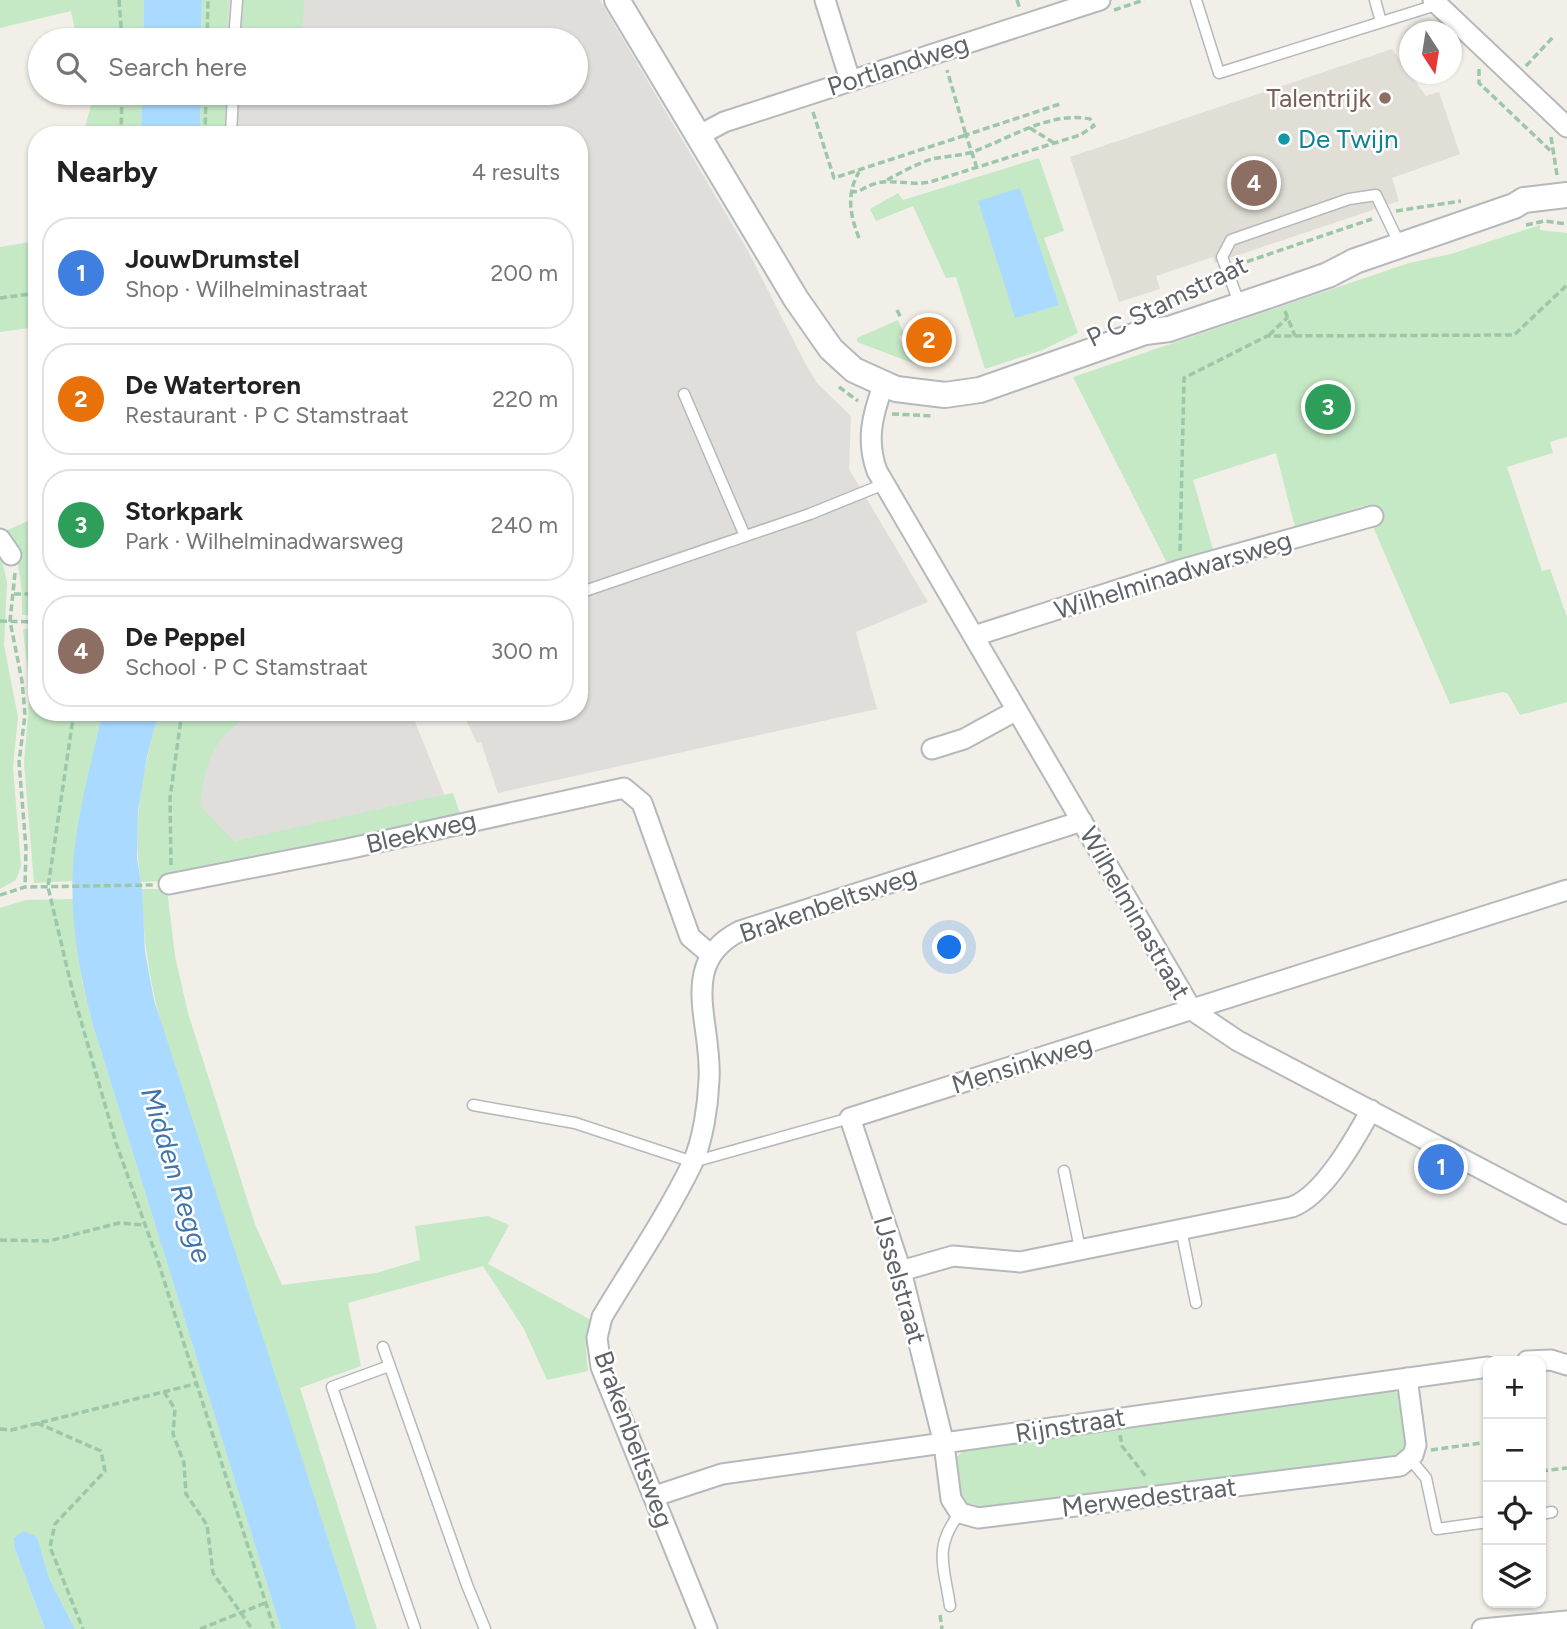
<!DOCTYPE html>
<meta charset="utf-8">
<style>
body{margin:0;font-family:Figtree,sans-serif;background:#f2f2f2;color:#222}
.controls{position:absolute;right:21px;bottom:21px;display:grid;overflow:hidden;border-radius:14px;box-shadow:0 2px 5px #0004}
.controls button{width:63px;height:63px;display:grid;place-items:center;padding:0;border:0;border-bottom:2px solid #e0e0e0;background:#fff;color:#222;font:35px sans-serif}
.compass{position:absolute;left:1399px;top:21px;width:63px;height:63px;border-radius:50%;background:#fff;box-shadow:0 2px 5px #0004;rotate:168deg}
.you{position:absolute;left:950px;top:948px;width:24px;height:24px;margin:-18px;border:5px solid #fff;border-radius:50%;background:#1a73e8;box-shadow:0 0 0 10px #1a73e833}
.badge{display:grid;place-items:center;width:46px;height:46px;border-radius:50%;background:#111827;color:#fff;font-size:23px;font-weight:700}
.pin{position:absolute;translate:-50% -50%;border:4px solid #fff;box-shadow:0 2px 7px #0006}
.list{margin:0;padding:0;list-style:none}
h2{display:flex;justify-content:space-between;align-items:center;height:91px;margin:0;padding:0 28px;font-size:30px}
h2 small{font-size:23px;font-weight:400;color:#767676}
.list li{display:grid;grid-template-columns:46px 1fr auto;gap:21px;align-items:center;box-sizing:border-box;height:112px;margin:0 14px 14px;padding:0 14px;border:2px solid #e0e0e0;border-radius:28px}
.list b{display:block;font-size:26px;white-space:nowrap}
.list p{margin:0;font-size:23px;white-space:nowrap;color:#767676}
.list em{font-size:23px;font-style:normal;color:#767676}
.icon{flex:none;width:38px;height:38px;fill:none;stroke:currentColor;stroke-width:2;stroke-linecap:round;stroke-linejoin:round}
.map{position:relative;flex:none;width:1567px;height:1629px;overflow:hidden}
.search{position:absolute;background:#fff;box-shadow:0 2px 5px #0004;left:28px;top:28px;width:560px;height:77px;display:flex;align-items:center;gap:18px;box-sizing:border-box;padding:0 24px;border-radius:38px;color:#767676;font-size:26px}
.panel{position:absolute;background:#fff;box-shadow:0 2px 5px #0004;left:28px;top:126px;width:560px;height:595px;border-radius:28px}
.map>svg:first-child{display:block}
.industrial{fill:#e0deda}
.education{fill:#e1ded6}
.green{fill:#c5e8c5}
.water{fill:#aadaff}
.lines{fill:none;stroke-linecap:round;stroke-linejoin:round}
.service-casing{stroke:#b5b8bc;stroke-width:13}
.minor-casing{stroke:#b5b8bc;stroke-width:23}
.tertiary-casing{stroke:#b5b8bc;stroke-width:28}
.path{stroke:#9cc7a9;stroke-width:3.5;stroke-dasharray:7 3.5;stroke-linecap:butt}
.service{stroke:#fff;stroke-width:10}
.minor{stroke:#fff;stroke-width:19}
.tertiary{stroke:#fff;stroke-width:24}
.education-dot{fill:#8d6e63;stroke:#fff;stroke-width:2.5}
.culture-dot{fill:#0f9aa8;stroke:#fff;stroke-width:2.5}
.labels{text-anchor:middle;stroke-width:5;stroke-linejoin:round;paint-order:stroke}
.street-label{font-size:26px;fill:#5f6368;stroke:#fff}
.education-label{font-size:26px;fill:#785e54;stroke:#fff;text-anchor:end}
.culture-label{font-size:26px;fill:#0d838f;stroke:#fff;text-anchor:start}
.water-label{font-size:28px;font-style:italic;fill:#4174aa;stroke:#fff}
</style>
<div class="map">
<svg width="1567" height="1629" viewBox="0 0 1567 1629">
<rect width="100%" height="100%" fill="#f1efe8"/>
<path class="industrial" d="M213,0h387l149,253 56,110 12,20 34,33 -2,53 79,133 -72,30 21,77 -379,84 -17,-51 -4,1 -15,-31h117v-577h-370l1,-42h366v-53h-364z
M181,712h230l34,84 -211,45 -58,-44z"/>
<path class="education" d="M1392,49l34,47 13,-4 21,62 -68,24 7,23 -184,62 -2,-6 -57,19 4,13 -41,13 -49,-145z"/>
<path class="green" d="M0,0h144l-1,40h-66l-6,-29 -71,17z
M202,0h26l-1,40h-26z
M241,0h63l-2,40h-62z
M92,93h50l-1,42h-58l10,-37z
M201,93h25l-1,42h-25z
M1039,158l25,73 -20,7 34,95 -38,18 -55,18 -29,-92 -10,1 -33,-72 -37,15 -6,-12 28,-16 5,7z
M1540,225v5l27,3v204l-17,5 3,11 -46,14 35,104 8,-2 17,48v85l-47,13 -12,-21 -5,-2 -53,12 -86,-198 -69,21 -19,-74 -83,27 21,73 -45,14 -96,-190 336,-114 42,-9z
M37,241v86l-37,5v-85z
M898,320l6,14 -5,3 6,12 5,-1 8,17 -61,-23v-4z
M37,517v98h-15c0,-31 -1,-57 -19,-83z
M0,552l7,30 -3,63 14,72 -5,50 8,99 -5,14 -16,9z
M23,629h14v83h65l-21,99 -8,70 -39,2 -10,-120 6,-72z
M159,712h97c-42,22 -51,49 -56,94l34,35 219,-48 8,23 -294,65 -26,1c-10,-58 2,-115 18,-170z
M142,889h25l8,67 13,57 67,211 27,61 94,-12 44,-13 -5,-34 73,-10 21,9 -21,39 103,56 -5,31 2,20 -41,9 -23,-51 -41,-63 -135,37 13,63 -61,22 77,241h-20c-45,-139 -91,-278 -136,-418 -34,-104 -79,-211 -79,-322z
M73,899l9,82 10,41 189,607h-206l-26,-51 -12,-40 -22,11 30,80h-45v-721l26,-8z
M1385,1388l15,6 8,54 -9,10 -421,53 -19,-10 -4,-42 13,-13 228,-28z"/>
<path class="water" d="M144,0h58l-1,40h-58z
M142,93h59l-1,42h-59z
M1020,188l39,117 -44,13 -37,-117z
M102,712h57l-12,44 -9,55 -1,47 5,31 3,63 9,48 203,629h-76l-189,-607c-13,-51 -22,-102 -19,-155 3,-52 19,-104 29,-155z
M24,1531l13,6 12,41 26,51h-30l-30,-80 -1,-11z"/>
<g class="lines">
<g class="service-casing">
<path id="service" d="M1196,0l23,73 217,-68
M1375,0l6,22
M234,40l3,-40
M231,135l2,-42
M1240,305l-18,-48 9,-17 118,-41 27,-4 24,50
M684,394l61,142
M579,593l231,-79 74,-30
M473,1105l102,18 118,39 157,-44
M1064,1171l16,78
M1181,1229l15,74
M383,1347l84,238 18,44
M389,1366l-57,21 83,242
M1410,1459l16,19 11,51 51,-7
M1541,1514l11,-2
M950,1606c-6,-40 -17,-59 10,-93"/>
</g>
<g class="minor-casing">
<path id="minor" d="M825,0l25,80
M1433,0l134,127
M698,136l26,-14 376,-122
M883,386c-11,30 -17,55 -6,85l315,539 46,31 329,173
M0,539l11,16
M974,636l206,-66 193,-54
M932,749l32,-10 53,-29
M169,884l178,-35 277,-61 18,15 48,134 20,17
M901,1271l52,-15 67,6 272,-55c32,-12 63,-68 79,-97
M1527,1361l24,-1 16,5
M1407,1378l9,67 -3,10 -13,11 -422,52 -18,-5 -9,-14 -7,-55 -43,-173 -51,-153 717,-228
M655,1496l67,-22 766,-107
M707,1629l-106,-262 -4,-29 5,-21c30,-50 64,-100 90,-153 11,-23 16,-59 17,-84 4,-56 -33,-117 31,-149l342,-110
M1482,1629l85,-8"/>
</g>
<g class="tertiary-casing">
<path id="tertiary" d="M617,0l179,299 35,50 23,21 42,19 49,6 35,-5 165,-58 24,-3 110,-37 49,-17 27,-14 159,-55 10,-6 43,-5"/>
</g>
<path class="path" d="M119,0l3,40
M1017,0l3,9
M1114,10l30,-10
M207,40l1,-40
M1526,66l27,-29
M1479,69v14l75,71
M813,112l21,66 132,-43 -19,-65
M1030,128l24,15
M121,135l1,-42
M205,135l1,-42
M1551,137l6,38
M977,168l-11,-33 94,-31
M850,191l8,1c28,-19 43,-5 72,-10l150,-47 14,-9 -4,-7c-39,-8 -80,19 -115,32 -14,5 -29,5 -43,8 -16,5 -30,13 -45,21
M1396,211l65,-10
M1526,225l18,-4 23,3
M859,238c-9,-23 -13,-44 0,-66
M1237,265l135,-46
M0,298l37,-5
M1176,303l37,-30
M897,310l4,8
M1285,311l10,25
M1269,335l19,-18
M839,387l19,14
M892,414l41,2
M1180,551l4,-173 83,-42 247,-1 53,-50
M15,573l-5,48 12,60 3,34 -6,47 7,86 -1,39
M14,594h23
M0,621l37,1
M74,712l-26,175 25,106 43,150 41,115 117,371
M171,865l-1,-67 12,-86
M0,895l25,-8 128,-2
M0,1240l49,1 70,-18 26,2
M164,1392l11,17 -2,25 11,29 2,31 21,31 6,48 39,56
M37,1423l64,28 4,20 -50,53 -5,23 33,82
M0,1429l11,1 184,-46
M1120,1435l2,11 25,32
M1486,1442l2,17
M1431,1450l57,-8
M1541,1471l26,-3
M940,1615l2,14
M200,1629l65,-26"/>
<use href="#service" class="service"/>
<use href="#minor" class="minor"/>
<use href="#tertiary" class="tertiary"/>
</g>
<circle class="education-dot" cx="1385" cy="98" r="7"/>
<circle class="culture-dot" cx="1284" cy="139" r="7"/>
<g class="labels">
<g class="street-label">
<text transform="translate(898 65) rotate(-18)" y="9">Portlandweg</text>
<text transform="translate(1167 301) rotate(-26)" y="9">P C Stamstraat</text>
<text transform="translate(1173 575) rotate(-17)" y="9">Wilhelminadwarsweg</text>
<text transform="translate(421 832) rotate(-13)" y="9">Bleekweg</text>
<text transform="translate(828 904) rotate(-19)" y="9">Brakenbeltsweg</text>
<text transform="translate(1135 913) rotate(60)" y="9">Wilhelminastraat</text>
<text transform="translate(1022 1064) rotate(-17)" y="9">Mensinkweg</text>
<text transform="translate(900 1280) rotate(74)" y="9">IJsselstraat</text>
<text transform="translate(1070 1425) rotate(-9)" y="9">Rijnstraat</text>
<text transform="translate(634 1439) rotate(70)" y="9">Brakenbeltsweg</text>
<text transform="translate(1149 1497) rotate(-7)" y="9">Merwedestraat</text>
</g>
<g class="education-label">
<text x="1371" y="107">Talentrijk</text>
</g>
<g class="culture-label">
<text x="1298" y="148">De Twijn</text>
</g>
<g class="water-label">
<text transform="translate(177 1175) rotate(73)" y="10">Midden Regge</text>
</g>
</g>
</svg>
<div class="controls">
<button>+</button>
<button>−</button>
<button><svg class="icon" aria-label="locate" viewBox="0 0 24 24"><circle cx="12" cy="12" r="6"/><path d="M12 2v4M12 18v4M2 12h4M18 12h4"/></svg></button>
<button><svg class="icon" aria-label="layers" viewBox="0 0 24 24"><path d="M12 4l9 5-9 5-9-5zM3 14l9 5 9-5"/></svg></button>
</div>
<svg class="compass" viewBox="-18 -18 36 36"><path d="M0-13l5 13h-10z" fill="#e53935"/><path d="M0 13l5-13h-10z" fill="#767676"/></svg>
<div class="you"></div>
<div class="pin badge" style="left:1441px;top:1167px;background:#3f7fe0">1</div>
<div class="pin badge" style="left:929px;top:340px;background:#e8710a">2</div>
<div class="pin badge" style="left:1328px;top:407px;background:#2e9e5b">3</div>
<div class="pin badge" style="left:1254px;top:183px;background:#8d6e63">4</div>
<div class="search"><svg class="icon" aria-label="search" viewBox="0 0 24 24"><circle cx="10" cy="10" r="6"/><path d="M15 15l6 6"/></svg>Search here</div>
<section class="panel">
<h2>Nearby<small>4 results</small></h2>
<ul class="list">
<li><span class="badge" style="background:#3f7fe0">1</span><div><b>JouwDrumstel</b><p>Shop · Wilhelminastraat</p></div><em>200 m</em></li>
<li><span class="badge" style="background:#e8710a">2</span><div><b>De Watertoren</b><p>Restaurant · P C Stamstraat</p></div><em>220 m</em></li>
<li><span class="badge" style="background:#2e9e5b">3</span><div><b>Storkpark</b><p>Park · Wilhelminadwarsweg</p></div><em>240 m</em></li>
<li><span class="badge" style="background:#8d6e63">4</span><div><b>De Peppel</b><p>School · P C Stamstraat</p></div><em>300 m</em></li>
</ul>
</section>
</div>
